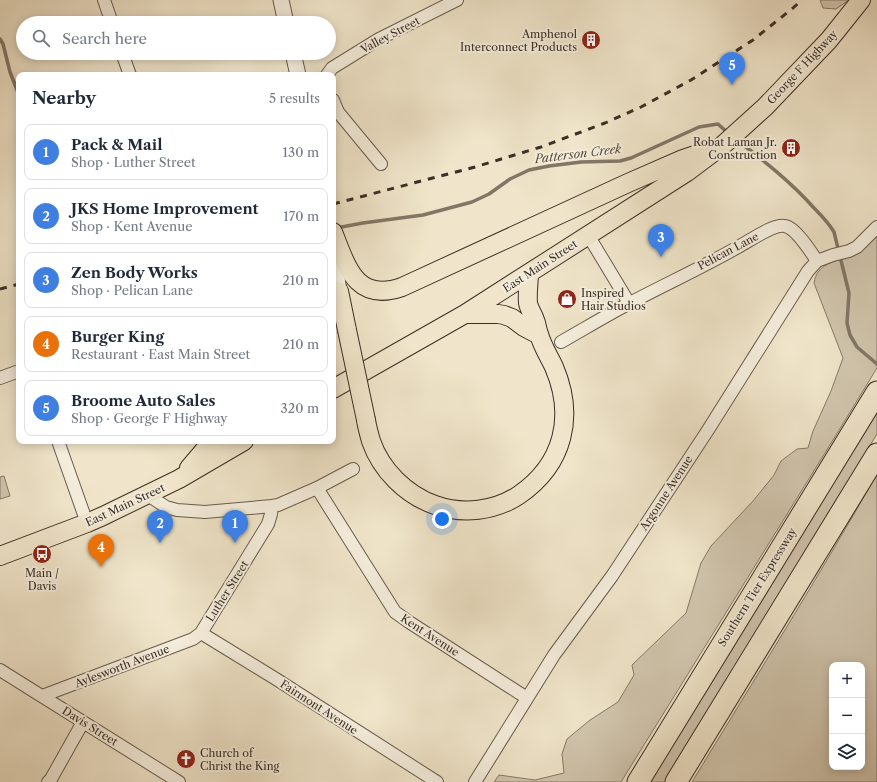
<!DOCTYPE html>
<meta charset="utf-8">
<style>
body{margin:0;font-family:"Libre Caslon Text",serif;background:#f2f2f3;color:#1f2937}
.controls{position:absolute;right:12px;bottom:12px;display:grid;overflow:hidden;border-radius:8px;box-shadow:0 2px 10px #0003}
.controls button{width:36px;height:36px;display:grid;place-items:center;padding:0;border:0;border-bottom:1px solid #e0e1e3;background:#fff;color:#1f2937;font:20px sans-serif}
.you{position:absolute;left:442px;top:519px;width:14px;height:14px;margin:-10px;border:3px solid #fff;border-radius:50%;background:#1a73e8;box-shadow:0 0 0 6px #1a73e833}
.badge{display:grid;place-items:center;width:26px;height:26px;border-radius:50%;background:#b45309;color:#fff;font-size:13px;font-weight:700}
.pin{position:absolute;translate:-50% -33px;filter:drop-shadow(0 1px 2px #0008)}
.pin::after{content:'';position:absolute;top:21px;width:14px;height:12px;background:inherit;clip-path:polygon(0 0,100% 0,50% 100%)}
.list{margin:0;padding:0;list-style:none}
h2{display:flex;justify-content:space-between;align-items:center;height:52px;margin:0;padding:0 16px;font-size:17px}
h2 small{font-size:13px;font-weight:400;color:#747a83}
.list li{display:grid;grid-template-columns:26px 1fr auto;gap:12px;align-items:center;box-sizing:border-box;height:56px;margin:0 8px 8px;padding:0 8px;border:1px solid #e0e1e3;border-radius:8px}
.list b{display:block;font-size:15px;white-space:nowrap}
.list p{margin:0;font-size:13px;white-space:nowrap;color:#747a83}
.list em{font-size:13px;font-style:normal;color:#747a83}
.icon{flex:none;width:22px;height:22px;fill:none;stroke:currentColor;stroke-width:2;stroke-linecap:round;stroke-linejoin:round}
.map{position:relative;flex:none;width:877px;height:782px;overflow:hidden}
.search{position:absolute;background:#fff;box-shadow:0 2px 10px #0003;left:16px;top:16px;width:320px;height:44px;display:flex;align-items:center;gap:10px;box-sizing:border-box;padding:0 14px;border-radius:22px;color:#747a83;font-size:15px}
.panel{position:absolute;background:#fff;box-shadow:0 2px 10px #0003;left:16px;top:72px;width:320px;height:372px;border-radius:8px}
.map>svg:first-child{display:block}
.green{fill:#d1c6ae;stroke:#867a6a;fill-rule:evenodd}
.lines{fill:none;stroke-linecap:round;stroke-linejoin:round}
.stream{stroke:#827767;stroke-width:3.5}
.minor-casing{stroke:#685c4f;stroke-width:14}
.tertiary-casing{stroke:#685c4f;stroke-width:17}
.primary-casing{stroke:#3b2f26;stroke-width:20}
.motorway-casing{stroke:#3b2f26;stroke-width:23}
.minor{stroke:#f5eedd;stroke-width:12}
.tertiary{stroke:#f5eedd;stroke-width:15}
.primary{stroke:#f0e5ca;stroke-width:18}
.motorway{stroke:#f0e5ca;stroke-width:21}
.rail{stroke:#3b2f26;stroke-width:3;stroke-dasharray:7 7;stroke-linecap:butt}
.primary-bridge-casing{stroke:#3b2f26;stroke-width:20;stroke-linecap:butt}
.primary-bridge{stroke:#f0e5ca;stroke-width:18}
.labels{text-anchor:middle;stroke-width:4;stroke-linejoin:round;paint-order:stroke}
.poi-label{font-size:11px;fill:#3b2f26;stroke:#f5eedd;text-anchor:end}
.street-label{font-size:11px;fill:#3b2f26;stroke:#f5eedd}
.water-label{font-size:12px;font-style:italic;fill:#594d41;stroke:#f5eedd}
</style>
<div class="map">
<svg width="877" height="782" viewBox="0 0 877 782">
<rect width="100%" height="100%" fill="#f0e5ca"/>
<filter id="stains"><feTurbulence type="fractalNoise" baseFrequency=".005" numOctaves="4"/><feColorMatrix values="0 0 0 0 .2 0 0 0 0 .09 0 0 0 0 .02 0 0 0 .5 -.17"/></filter>
<radialGradient id="worn" r=".72"><stop offset=".6" stop-color="#630" stop-opacity="0"/><stop offset="1" stop-color="#630" stop-opacity=".3"/></radialGradient>
<path class="green" d="M820,0h29l-13,9 -13,-1z
M877,235v133l-44,72 -212,342h-127l5,-7 36,5 29,-7 -2,-19 5,-15 23,-19 28,-18 16,-27 -2,-10 54,-52 15,-50 10,-17 42,-45 21,-26 7,-14 16,-12 11,-1 5,-17 18,-40 12,-33 -29,-75c3,-20 20,-20 35,-28 10,-5 19,-14 28,-20z
M877,407v27l-211,348h-15l29,-52z
M877,474v308h-185c62,-102 126,-204 185,-308zM832,665h30v102h-30z
M4,476l6,20 -10,3v-22z"/>
<g class="lines">
<path class="stream" d="M0,39l3,5 7,28 9,23
M737,140c27,21 54,42 77,68 7,7 14,14 20,24l15,61 -2,30 3,12 7,12 20,17
M336,228l27,-5 60,-8 49,-13 17,-8 21,-15 19,-9 20,-4 32,-4 39,-1 11,-3 68,-31 19,-3 11,10"/>
<g class="minor-casing">
<path id="minor" d="M104,0l8,23
M122,53l8,22
M327,75l5,-7 47,-29 78,-39
M333,100l5,12 43,52
M588,235l41,68
M561,342c23,-13 46,-27 69,-39 36,-19 73,-36 108,-56 10,-5 36,-24 47,-21 11,2 26,26 32,35
M0,378l19,-7
M58,441l29,82
M317,488l78,124 14,10 118,76
M148,495l18,12 11,3 28,2 67,-6 6,-1 39,-17 36,-19
M201,633l75,46 161,103
M0,670l179,112
M42,696l151,-57 8,-6 67,-109 3,-10 1,-8
M48,782l3,-3 32,-57
M475,782l79,-127 58,-79 96,-146 100,-159 9,-10 16,-6 16,-4 8,-4 20,-20"/>
</g>
<g class="tertiary-casing">
<path id="tertiary" d="M281,0l5,23
M293,53l5,22
M333,250l6,41"/>
</g>
<g class="primary-casing">
<path id="primary" d="M333,232c14,35 23,71 69,55l226,-104 55,-24 24,-8
M339,291l8,39
M465,314h33l6,1 8,3 12,9 15,8
M333,389l132,-75 222,-142 36,-27 42,-38 64,-67 32,-40
M366,420c1,7 3,14 5,21 10,29 35,54 64,64 28,10 60,6 84,-10 45,-31 56,-79 35,-128 -5,-11 -12,-21 -15,-33 -2,-4 -2,-10 -4,-14 -2,-6 -6,-11 -7,-17 -1,-10 1,-21 1,-30
M189,468l23,-27
M0,556l87,-33 16,-7 76,-37 65,-38"/>
</g>
<g class="motorway-casing">
<path id="motorway" d="M638,782l239,-390
M676,782l201,-328"/>
</g>
<use href="#minor" class="minor"/>
<use href="#tertiary" class="tertiary"/>
<use href="#primary" class="primary"/>
<use href="#motorway" class="motorway"/>
<path class="rail" d="M333,204l142,-37 66,-20 64,-24 36,-16 50,-27 62,-40 40,-32 9,-8
M0,289l19,-5"/>
<g class="primary-bridge-casing">
<path id="primary-bridge" d="M347,330l19,90"/>
</g>
<use href="#primary-bridge" class="primary-bridge"/>
</g>
<defs>
<g id="building-disc" transform="scale(1)"><circle r="9.5" fill="#8f2418" stroke="#f5eedd"/><path d="M-4-6H4V6H1V3H-1V6H-4ZM-2.5-4.3h1.7v1.8h-1.7ZM.8-4.3h1.7v1.8H.8ZM-2.5-1h1.7V.8h-1.7ZM.8-1h1.7V.8H.8Z" fill="#fff"/></g>
<g id="shop-disc" transform="scale(1)"><circle r="9.5" fill="#8f2418" stroke="#f5eedd"/><path d="M-5-2.5h2.3a2.7 3.5 0 0 1 5.4 0H5L5.5 6h-11ZM-1.5-2.5h3a1.5 2.3 0 0 0-3 0Z" fill="#fff"/></g>
<g id="bus-disc" transform="scale(1)"><circle r="9.5" fill="#8f2418" stroke="#f5eedd"/><path d="M-5-6H5V4H4V6H2V4H-2V6H-4V4H-5ZM-3.5-4V0h7V-4ZM-3.5 1.2v1.5H-2V1.2ZM2 1.2v1.5H3.5V1.2Z" fill="#fff"/></g>
<g id="church-disc" transform="scale(1)"><circle r="9.5" fill="#8f2418" stroke="#f5eedd"/><path d="M-1.2-6h2.4v3.5h3.3v2.4h-3.3V6h-2.4V-.1h-3.3v-2.4h3.3Z" fill="#fff"/></g>
</defs>
<g fill-rule="evenodd">
<use href="#building-disc" x="591" y="40"/>
<use href="#building-disc" x="791" y="148"/>
<use href="#shop-disc" x="567" y="299"/>
<use href="#bus-disc" x="42" y="554"/>
<use href="#church-disc" x="186" y="759"/>
</g>
<g class="labels">
<g class="poi-label">
<text x="577" y="38">Amphenol<tspan x="577" dy="13">Interconnect Products</tspan></text>
<text x="777" y="146">Robat Laman Jr.<tspan x="777" dy="13">Construction</tspan></text>
<text x="581" y="297" text-anchor="start">Inspired<tspan x="581" dy="13">Hair Studios</tspan></text>
<text x="42" y="577" text-anchor="middle">Main /<tspan x="42" dy="13">Davis</tspan></text>
<text x="200" y="757" text-anchor="start">Church of<tspan x="200" dy="13">Christ the King</tspan></text>
</g>
<g class="street-label">
<text transform="translate(390 35) rotate(-28)" y="4">Valley Street</text>
<text transform="translate(802 67) rotate(-47)" y="4">George F Highway</text>
<text transform="translate(728 251) rotate(-28)" y="4">Pelican Lane</text>
<text transform="translate(540 266) rotate(-33)" y="4">East Main Street</text>
<text transform="translate(666 493) rotate(-57)" y="4">Argonne Avenue</text>
<text transform="translate(125 505) rotate(-25)" y="4">East Main Street</text>
<text transform="translate(757 587) rotate(-58)" y="4">Southern Tier Expressway</text>
<text transform="translate(227 591) rotate(-58)" y="4">Luther Street</text>
<text transform="translate(430 635) rotate(33)" y="4">Kent Avenue</text>
<text transform="translate(122 666) rotate(-21)" y="4">Aylesworth Avenue</text>
<text transform="translate(319 707) rotate(33)" y="4">Fairmont Avenue</text>
<text transform="translate(90 726) rotate(32)" y="4">Davis Street</text>
</g>
<g class="water-label">
<text transform="translate(578 154) rotate(-7)" y="4">Patterson Creek</text>
</g>
</g>
<rect width="100%" height="100%" filter="url(#stains)"/>
<rect width="100%" height="100%" fill="url(#worn)"/>
</svg>
<div class="controls">
<button>+</button>
<button>−</button>
<button><svg class="icon" aria-label="layers" viewBox="0 0 24 24"><path d="M12 4l9 5-9 5-9-5zM3 14l9 5 9-5"/></svg></button>
</div>
<div class="you"></div>
<div class="pin badge" style="left:235px;top:543px;background:#3f7fe0">1</div>
<div class="pin badge" style="left:160px;top:543px;background:#3f7fe0">2</div>
<div class="pin badge" style="left:661px;top:257px;background:#3f7fe0">3</div>
<div class="pin badge" style="left:101px;top:567px;background:#e8710a">4</div>
<div class="pin badge" style="left:732px;top:85px;background:#3f7fe0">5</div>
<div class="search"><svg class="icon" aria-label="search" viewBox="0 0 24 24"><circle cx="10" cy="10" r="6"/><path d="M15 15l6 6"/></svg>Search here</div>
<section class="panel">
<h2>Nearby<small>5 results</small></h2>
<ul class="list">
<li><span class="badge" style="background:#3f7fe0">1</span><div><b>Pack &amp; Mail</b><p>Shop · Luther Street</p></div><em>130 m</em></li>
<li><span class="badge" style="background:#3f7fe0">2</span><div><b>JKS Home Improvement</b><p>Shop · Kent Avenue</p></div><em>170 m</em></li>
<li><span class="badge" style="background:#3f7fe0">3</span><div><b>Zen Body Works</b><p>Shop · Pelican Lane</p></div><em>210 m</em></li>
<li><span class="badge" style="background:#e8710a">4</span><div><b>Burger King</b><p>Restaurant · East Main Street</p></div><em>210 m</em></li>
<li><span class="badge" style="background:#3f7fe0">5</span><div><b>Broome Auto Sales</b><p>Shop · George F Highway</p></div><em>320 m</em></li>
</ul>
</section>
</div>
